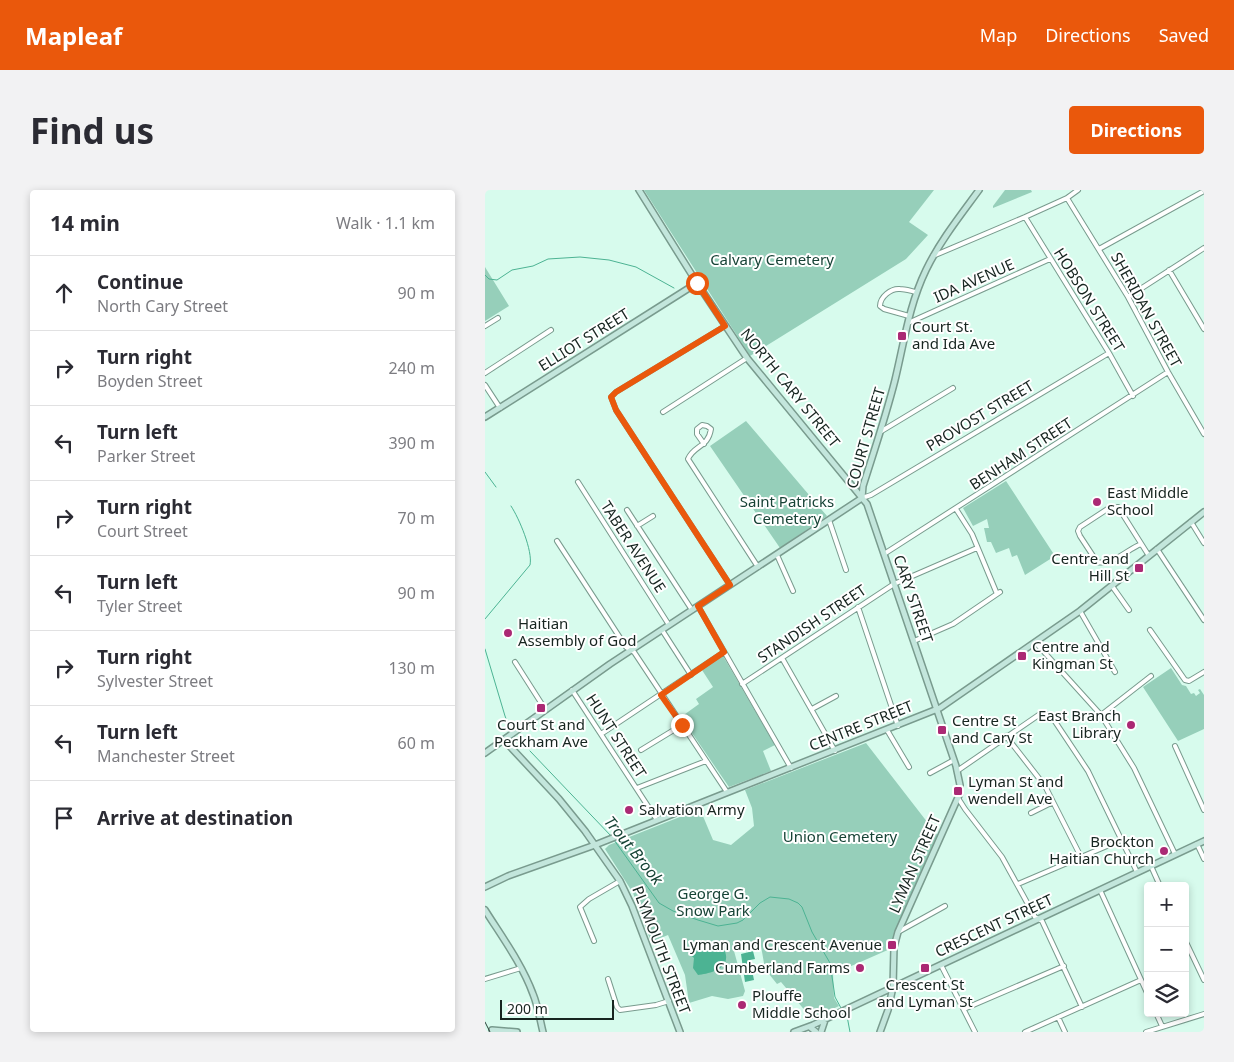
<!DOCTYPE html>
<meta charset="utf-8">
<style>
body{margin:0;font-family:"Noto Sans",sans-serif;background:#f2f2f3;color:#2b2b33}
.controls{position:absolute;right:15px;bottom:15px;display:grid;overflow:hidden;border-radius:5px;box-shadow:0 2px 8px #0003}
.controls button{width:45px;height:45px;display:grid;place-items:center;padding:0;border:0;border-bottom:1px solid #e1e1e2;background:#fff;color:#2b2b33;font:25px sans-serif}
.scale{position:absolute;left:15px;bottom:12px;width:114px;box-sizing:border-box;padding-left:5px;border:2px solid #172520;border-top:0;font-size:14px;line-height:18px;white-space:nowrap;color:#172520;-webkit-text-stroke:4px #fff;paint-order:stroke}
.stop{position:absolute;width:15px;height:15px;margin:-11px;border:4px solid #ea580c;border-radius:50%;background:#fff}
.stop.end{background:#ea580c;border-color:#fff;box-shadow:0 1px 5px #0008}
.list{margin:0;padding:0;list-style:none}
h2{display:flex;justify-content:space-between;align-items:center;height:65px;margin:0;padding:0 20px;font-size:21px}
h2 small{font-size:16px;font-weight:400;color:#7c7c81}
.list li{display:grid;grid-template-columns:32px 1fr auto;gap:15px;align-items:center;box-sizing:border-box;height:75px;padding:0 20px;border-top:1px solid #e1e1e2}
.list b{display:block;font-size:19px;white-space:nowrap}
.list p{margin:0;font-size:16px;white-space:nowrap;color:#7c7c81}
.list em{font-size:16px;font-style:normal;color:#7c7c81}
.icon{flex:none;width:28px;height:28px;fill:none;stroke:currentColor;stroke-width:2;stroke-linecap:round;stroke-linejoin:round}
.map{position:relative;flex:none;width:719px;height:842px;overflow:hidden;border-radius:5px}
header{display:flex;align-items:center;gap:30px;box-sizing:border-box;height:70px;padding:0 25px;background:#ea580c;color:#fff}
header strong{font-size:24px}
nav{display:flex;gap:28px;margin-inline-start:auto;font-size:18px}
.intro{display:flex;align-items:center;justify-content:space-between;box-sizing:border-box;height:120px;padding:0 30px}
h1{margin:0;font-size:35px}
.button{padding:12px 22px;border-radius:5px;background:#ea580c;color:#fff;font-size:18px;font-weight:700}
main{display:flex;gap:30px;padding:0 30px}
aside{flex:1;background:#fff;border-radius:5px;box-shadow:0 2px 8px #0003}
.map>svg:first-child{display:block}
.green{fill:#96cfba}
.water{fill:#4cb393}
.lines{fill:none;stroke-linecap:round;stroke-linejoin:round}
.stream{stroke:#4cb393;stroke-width:1}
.street-casing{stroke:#799b8e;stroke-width:6}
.secondary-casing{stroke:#799b8e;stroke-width:8}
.street{stroke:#fff;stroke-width:4}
.secondary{stroke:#c3e6dc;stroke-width:5}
.rail{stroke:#30413b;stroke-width:1}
.route{stroke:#ea580c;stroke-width:6}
.poi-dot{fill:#ab2974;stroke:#fff;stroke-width:2}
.labels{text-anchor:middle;stroke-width:4;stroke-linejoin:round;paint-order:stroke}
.park-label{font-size:15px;fill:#174336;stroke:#fff}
.street-label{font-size:15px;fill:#172520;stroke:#fff}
.poi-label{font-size:15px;fill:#172520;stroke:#fff;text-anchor:start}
.water-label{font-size:16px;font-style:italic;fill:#164335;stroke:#fff}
</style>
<header>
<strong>Mapleaf</strong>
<nav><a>Map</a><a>Directions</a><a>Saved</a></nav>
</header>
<div class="intro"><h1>Find us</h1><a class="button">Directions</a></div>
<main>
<aside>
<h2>14 min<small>Walk · 1.1 km</small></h2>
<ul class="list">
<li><svg class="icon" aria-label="ahead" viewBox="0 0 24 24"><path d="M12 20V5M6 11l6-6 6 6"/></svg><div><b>Continue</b><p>North Cary Street</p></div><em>90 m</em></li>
<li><svg class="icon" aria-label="right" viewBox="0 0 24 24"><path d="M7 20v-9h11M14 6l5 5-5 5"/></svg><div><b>Turn right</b><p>Boyden Street</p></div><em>240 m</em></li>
<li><svg class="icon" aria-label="left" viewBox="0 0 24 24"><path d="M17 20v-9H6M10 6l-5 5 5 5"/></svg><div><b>Turn left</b><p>Parker Street</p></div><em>390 m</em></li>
<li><svg class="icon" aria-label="right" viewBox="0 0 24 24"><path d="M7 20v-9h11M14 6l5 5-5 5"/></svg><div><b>Turn right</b><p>Court Street</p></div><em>70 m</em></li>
<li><svg class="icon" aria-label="left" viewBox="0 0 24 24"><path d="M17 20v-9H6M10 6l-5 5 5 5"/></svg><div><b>Turn left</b><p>Tyler Street</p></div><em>90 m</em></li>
<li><svg class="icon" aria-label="right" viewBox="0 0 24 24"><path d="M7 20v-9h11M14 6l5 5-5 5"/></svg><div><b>Turn right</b><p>Sylvester Street</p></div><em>130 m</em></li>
<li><svg class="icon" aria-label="left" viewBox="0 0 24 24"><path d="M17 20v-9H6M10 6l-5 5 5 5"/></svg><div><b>Turn left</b><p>Manchester Street</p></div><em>60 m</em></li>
<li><svg class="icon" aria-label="arrive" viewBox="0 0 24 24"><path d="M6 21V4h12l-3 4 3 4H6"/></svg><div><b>Arrive at destination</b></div></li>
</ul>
</aside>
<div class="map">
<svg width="719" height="842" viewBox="0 0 719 842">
<rect width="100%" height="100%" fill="#d7fbed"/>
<path class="green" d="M159,0h290l-25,32 19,13 -22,24 -156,97z
M520,0h26l1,2 -39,16v-2z
M0,77l24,39 -24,15z
M261,231l81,95 -47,32 -70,-102z
M521,291l49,75 -30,19 -8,-20 -5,2 -3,-9 -13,5 -5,-11h-4l-3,-14h5l-2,-9 -14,7 -10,-18z
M238,466l52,89 -12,6 8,20 -42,16 -48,-70 18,-13 -3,-5 17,-12 -11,-17z
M686,478l11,17 4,1 5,8 3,-1 2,3 4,-3 -2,-3 2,-1 4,6v34l-26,12 -35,-54z
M381,553l72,93 -33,72 -15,41 -57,25 1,24 5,8 -27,13 -31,-37 -4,2 -12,-15 -4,-23 -27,5 11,40 -2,5 -15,3 -16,-3 -23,7 -4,-28 -17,-40 -17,7 -18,-49 -28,-44 4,-4 91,-36 13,31 18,5 23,-19 -2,-18 -7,-18z"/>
<path class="water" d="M228,754l11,2c0,4 3,9 2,13 -1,11 -19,15 -28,16l-5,-7 1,-10 -3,-3 2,-7z
M268,761l2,8 -5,1 4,20 -9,2 -4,-28z"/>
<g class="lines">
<path class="stream" d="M0,85l4,4 8,1 15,-10 21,-4 15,-7 32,-2 29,3 27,7 38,21
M0,282l11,15
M0,429l45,-54c3,-14 -11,-47 -19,-59
M0,459l20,67 5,13
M45,561l82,86
M129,650l45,63 14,8 25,9 20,6 19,-3 6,-3 17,-17 10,-6 19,2 9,4 4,4 10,25 18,31 5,34 6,11
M359,822l3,4 3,16"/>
<g class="street-casing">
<path id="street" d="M582,8l61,99 40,75 36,62
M540,27l84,136 24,43
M614,59l105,-58
M448,66l92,-39 42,-19 11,-8
M684,80l35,59
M643,107l76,-49
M424,126l-25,-7 -4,-3c0,-9 11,-18 20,-17 5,0 11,2 16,3
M423,133l142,-64
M0,136l13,-8
M240,136l-109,66 -5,5 5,13 114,175
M0,183l66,-43
M0,195l15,23
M178,222l84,-54
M395,242l73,-44
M219,254l-7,-10v-5l5,-4 5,1 4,3c-3,19 -17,16 -23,30l70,108
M93,292l91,143
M377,308l9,-3 238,-142
M471,319l16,25 25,60 3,-2
M142,320l65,100
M344,330l17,50
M706,332l13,21
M152,336l16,-10
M72,351l69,106 8,5 93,140
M656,354c-13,5 -29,22 -44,18l-17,-26 -2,-5 2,-4 29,-19 9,-1 31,49
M672,359l47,71
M399,364l284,-182
M292,365l16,36
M627,396l17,24
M213,416l93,162
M373,417l40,119
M595,421l35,61
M177,440l29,45
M665,440l35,50 4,1 15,-9
M429,451l39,-17 44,-30
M550,452l66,73 33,53 41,86
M297,468l53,93
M30,472l30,47
M257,494l152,-100 83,-36
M87,500l85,130
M327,519l24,-13
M616,525l50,-39
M402,540l22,37
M116,544l123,-82
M521,546l39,50 36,71
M690,556l29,64
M156,560l41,-25
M472,581l86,-59 9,5 36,54 49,101
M445,583l24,-13
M152,598l69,-27
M473,608l7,11 37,48 33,60 7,4 40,86
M546,623l22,-11
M712,654l7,15
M666,676l9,20
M533,694l103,-44
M615,700l48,105
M413,742l47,-26
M700,750l19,40
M109,751l-14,-34 9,-8 31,-18
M456,775l34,67
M0,789l36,-11
M123,789l9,28 3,3 36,-5 13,-4
M479,819l100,-43
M671,823l6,13
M573,827l7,15
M540,842l116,-52
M661,842l58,-18"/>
</g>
<g class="secondary-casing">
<path id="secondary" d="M154,0l58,93 50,75 120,146 89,262 4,19v8l-62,139 -4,15 -1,40 -5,23 -8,22
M0,227l212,-134
M377,308l1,-12c11,-35 23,-70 32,-106 9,-37 14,-75 31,-110 14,-29 34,-54 53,-80
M19,550l55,59 26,32 35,50 12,25 48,126
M0,563l125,-89 252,-166
M0,697l23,-11 87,-31 345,-137 140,-97 124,-99
M0,720c17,27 37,54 48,84 5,12 7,26 10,38
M325,837l6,5
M7,840l25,2
M309,842l19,-7 391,-184
M336,842l4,-12"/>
</g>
<use href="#street" class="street"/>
<use href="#secondary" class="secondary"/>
<path class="rail" d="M0,832l5,10"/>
</g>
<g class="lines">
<path class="route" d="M197,535l-21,-30 63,-43 -26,-46 32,-21 -114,-175 -5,-13 5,-5 109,-66 -28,-43"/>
</g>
<g class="poi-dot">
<rect x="412" y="141" width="10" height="10" rx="2.5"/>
<circle cx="612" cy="312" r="5"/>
<rect x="649" y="373" width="10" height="10" rx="2.5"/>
<circle cx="23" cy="443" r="5"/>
<rect x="532" y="461" width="10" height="10" rx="2.5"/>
<rect x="51" y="513" width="10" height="10" rx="2.5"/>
<circle cx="646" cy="535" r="5"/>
<rect x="452" y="535" width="10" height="10" rx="2.5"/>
<rect x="468" y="596" width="10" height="10" rx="2.5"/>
<circle cx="144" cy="620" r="5"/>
<circle cx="679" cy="661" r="5"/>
<rect x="402" y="750" width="10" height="10" rx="2.5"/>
<circle cx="375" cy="778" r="5"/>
<rect x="435" y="773" width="10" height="10" rx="2.5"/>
<circle cx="257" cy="815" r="5"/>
</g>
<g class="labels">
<g class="park-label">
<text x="287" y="75">Calvary Cemetery</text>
<text x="302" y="317">Saint Patricks<tspan x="302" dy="17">Cemetery</tspan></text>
<text x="355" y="652">Union Cemetery</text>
<text x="228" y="709">George G.<tspan x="228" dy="17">Snow Park</tspan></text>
</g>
<g class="street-label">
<text transform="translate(489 91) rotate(-24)" y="5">IDA AVENUE</text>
<text transform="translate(604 110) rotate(58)" y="5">HOBSON STREET</text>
<text transform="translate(661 120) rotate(61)" y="5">SHERIDAN STREET</text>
<text transform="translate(99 150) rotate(-32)" y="5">ELLIOT STREET</text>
<text transform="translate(305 198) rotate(51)" y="5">NORTH CARY STREET</text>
<text transform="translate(495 226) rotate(-31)" y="5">PROVOST STREET</text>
<text transform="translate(381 248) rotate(-74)" y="5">COURT STREET</text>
<text transform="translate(536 264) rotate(-33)" y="5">BENHAM STREET</text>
<text transform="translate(148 357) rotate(57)" y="5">TABER AVENUE</text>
<text transform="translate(428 409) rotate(71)" y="5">CARY STREET</text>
<text transform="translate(327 434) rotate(-34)" y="5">STANDISH STREET</text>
<text transform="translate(376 536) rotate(-22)" y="5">CENTRE STREET</text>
<text transform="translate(131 546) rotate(57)" y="5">HUNT STREET</text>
<text transform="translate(430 674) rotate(-66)" y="5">LYMAN STREET</text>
<text transform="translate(509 736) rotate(-25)" y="5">CRESCENT STREET</text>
<text transform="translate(176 760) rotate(69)" y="5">PLYMOUTH STREET</text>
</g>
<g class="poi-label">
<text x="427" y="142">Court St.<tspan x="427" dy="17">and Ida Ave</tspan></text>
<text x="622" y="308">East Middle<tspan x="622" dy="17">School</tspan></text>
<text x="644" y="374" text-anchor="end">Centre and<tspan x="644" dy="17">Hill St</tspan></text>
<text x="33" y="439">Haitian<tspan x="33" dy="17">Assembly of God</tspan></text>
<text x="547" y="462">Centre and<tspan x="547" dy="17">Kingman St</tspan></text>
<text x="636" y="531" text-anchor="end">East Branch<tspan x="636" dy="17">Library</tspan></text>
<text x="467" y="536">Centre St<tspan x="467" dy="17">and Cary St</tspan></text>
<text x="56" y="540" text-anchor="middle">Court St and<tspan x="56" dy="17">Peckham Ave</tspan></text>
<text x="483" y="597">Lyman St and<tspan x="483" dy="17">wendell Ave</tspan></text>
<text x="154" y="625">Salvation Army</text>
<text x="669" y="657" text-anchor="end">Brockton<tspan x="669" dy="17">Haitian Church</tspan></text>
<text x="397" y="760" text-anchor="end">Lyman and Crescent Avenue</text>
<text x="365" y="783" text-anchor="end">Cumberland Farms</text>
<text x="440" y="800" text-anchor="middle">Crescent St<tspan x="440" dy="17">and Lyman St</tspan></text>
<text x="267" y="811">Plouffe<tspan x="267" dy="17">Middle School</tspan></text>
</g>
<g class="water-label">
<text transform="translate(149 660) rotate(51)" y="6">Trout Brook</text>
</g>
</g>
</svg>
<div class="controls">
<button>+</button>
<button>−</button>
<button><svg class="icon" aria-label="layers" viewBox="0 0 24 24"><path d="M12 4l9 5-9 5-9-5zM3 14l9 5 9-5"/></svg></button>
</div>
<div class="scale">200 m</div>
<div class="stop" style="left:212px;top:93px"></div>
<div class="stop end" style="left:197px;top:535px"></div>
</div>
</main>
